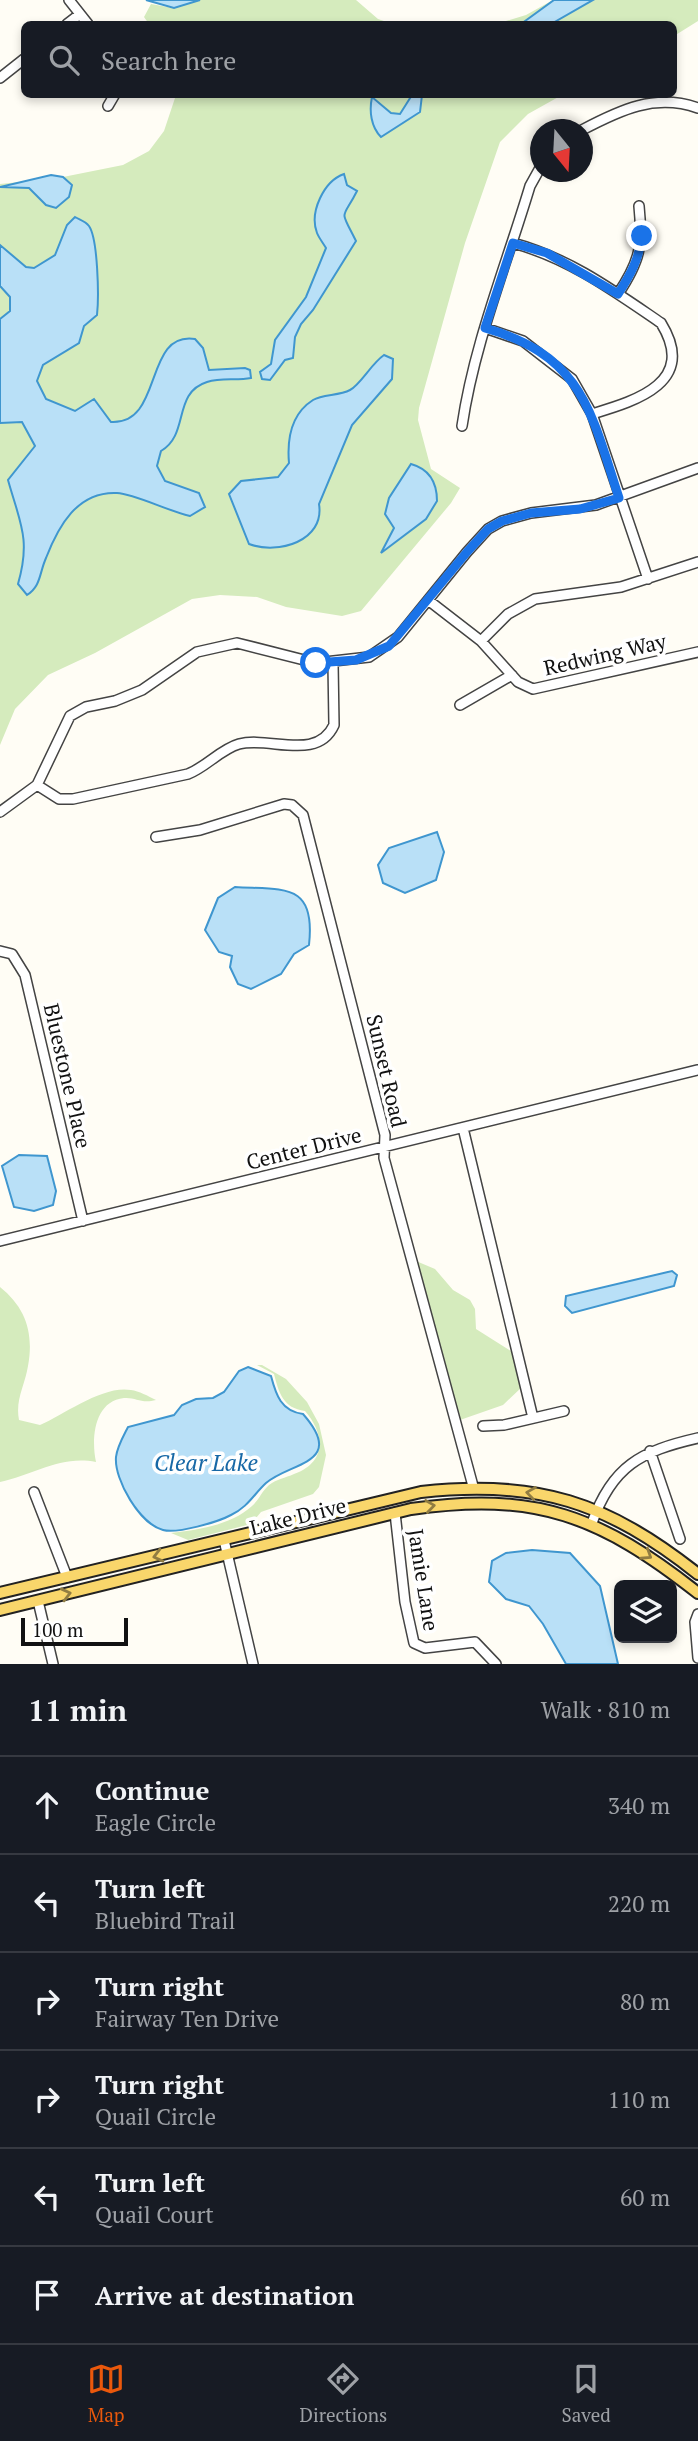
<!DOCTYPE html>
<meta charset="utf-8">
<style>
body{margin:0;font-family:"PT Serif",serif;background:#242831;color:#f1f3f6}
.controls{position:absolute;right:21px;bottom:21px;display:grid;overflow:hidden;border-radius:10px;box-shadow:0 4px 10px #0003}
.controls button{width:63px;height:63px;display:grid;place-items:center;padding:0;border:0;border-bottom:2px solid #363941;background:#171b24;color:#f1f3f6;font:35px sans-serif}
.compass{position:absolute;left:530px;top:119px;width:63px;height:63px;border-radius:50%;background:#171b24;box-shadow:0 4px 10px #0003;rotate:162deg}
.scale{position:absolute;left:21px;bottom:18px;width:107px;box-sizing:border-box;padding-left:7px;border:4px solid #111;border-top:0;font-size:19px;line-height:24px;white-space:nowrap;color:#111;-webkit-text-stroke:5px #fff;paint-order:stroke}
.stop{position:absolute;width:21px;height:21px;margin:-16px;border:5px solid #1a73e8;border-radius:50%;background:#fff}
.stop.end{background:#1a73e8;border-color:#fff;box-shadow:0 2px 7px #0008}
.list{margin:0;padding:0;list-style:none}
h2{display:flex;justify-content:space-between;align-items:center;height:91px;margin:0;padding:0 28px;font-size:30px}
h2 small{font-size:23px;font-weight:400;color:#9ea1a6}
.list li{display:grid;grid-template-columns:46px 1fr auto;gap:21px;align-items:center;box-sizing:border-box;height:98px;padding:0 28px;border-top:2px solid #363941}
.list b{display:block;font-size:26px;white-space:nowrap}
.list p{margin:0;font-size:23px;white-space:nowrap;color:#9ea1a6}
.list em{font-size:23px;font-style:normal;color:#9ea1a6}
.icon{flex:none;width:38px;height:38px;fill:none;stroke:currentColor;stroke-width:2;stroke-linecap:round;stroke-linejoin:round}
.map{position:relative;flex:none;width:698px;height:1664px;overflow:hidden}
.search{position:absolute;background:#171b24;box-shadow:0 4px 10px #0003;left:21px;right:21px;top:21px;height:77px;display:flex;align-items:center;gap:18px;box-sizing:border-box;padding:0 24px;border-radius:10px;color:#9ea1a6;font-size:26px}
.sheet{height:679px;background:#171b24}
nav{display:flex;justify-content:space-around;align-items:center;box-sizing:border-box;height:98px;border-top:2px solid #363941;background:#171b24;font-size:19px;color:#9ea1a6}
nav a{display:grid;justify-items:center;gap:4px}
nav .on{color:#ea580c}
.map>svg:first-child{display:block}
.green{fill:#d5ebbd}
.water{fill:#b9e0f7;stroke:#3f96cf;stroke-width:2}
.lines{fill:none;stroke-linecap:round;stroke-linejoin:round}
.minor-casing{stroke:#444;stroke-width:12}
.major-casing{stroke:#222;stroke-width:14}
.minor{stroke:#fff;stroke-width:9}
.major{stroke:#f9d66b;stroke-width:10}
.oneway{stroke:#917d42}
.route{stroke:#1a73e8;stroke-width:9}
.labels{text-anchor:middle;stroke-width:7;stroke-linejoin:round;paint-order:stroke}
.street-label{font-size:21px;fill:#111;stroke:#fff}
.water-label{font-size:23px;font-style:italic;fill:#1768a6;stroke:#fff}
</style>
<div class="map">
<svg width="698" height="1664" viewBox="0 0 698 1664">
<rect width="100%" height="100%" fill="#fffdf5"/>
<path class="green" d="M200,0h156l22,19 15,5h-244l-5,-7 7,-13 22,4z
M553,0h145v21l-24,15v-12h-178l30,-9z
M176,95h386l-34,19 -28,28 -35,101 -46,165 -1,12 13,49 29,19 -9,15 -90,108 -19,5 -56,-9 -29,-10 -37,-2 -28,4 -97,54 -47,22 -33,34 -15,36v-561l39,-4 12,-5 12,2 60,-12 26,-14 15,-20z
M416,1261l19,8 18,21 17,10 5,9 1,20 38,24 8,34 -19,18 -43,15z
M0,1287c26,21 34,46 28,79 -3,19 -13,34 -9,54l21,5c25,-11 63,-40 91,-35 8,1 17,6 25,10 -15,4 -20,-3 -32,-2 -30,3 -33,41 -28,64 -36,-7 -62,13 -96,20z
M257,1365h5l24,14 21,23 12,22 7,31 -7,32 -6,7 -52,18 -10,12 -63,16 -17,-7c27,-3 60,-8 81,-27 7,-6 10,-15 17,-21 8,-6 16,-7 25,-11 33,-12 31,-40 11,-63 -22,-3 -26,-18 -31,-37z"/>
<path class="water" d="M146,0h54l-26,8z
M554,0h39l-42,24h-30z
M412,95h10l-2,17 -39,25c-10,-10 -12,-26 -9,-40l19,16 9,1z
M344,174l3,11 10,6c-15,30 -18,16 -1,50l-43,69 -12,14 -6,13 -2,21 -8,2 -15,20 -8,-1 -2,-7 11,-8 4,-24 31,-43 20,-49c-3,-5 -7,-10 -9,-15 -8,-21 7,-52 27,-59z
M51,175l12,2 9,8 -3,12 -13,11 -10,-3 -17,-17 -29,-1z
M75,217c5,3 10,4 14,9 9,13 10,71 8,89l-13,11 -5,17 -36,22 -6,16 9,18 29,12 19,-12 17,23c53,3 32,-91 84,-83l8,9 6,22 36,-2 5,2 1,8c-15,3 -29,-1 -44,4 -35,11 -17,52 -46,69l-4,15 8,15 34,12 6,14 -15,9c-22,-5 -55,-22 -73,-23 -40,-2 -59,34 -71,65 -7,16 -5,28 -19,37l-9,-11c13,-45 2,-61 -10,-104l27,-34 -13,-24 -22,1v-104l10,-8v-14l-10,-11v-41l26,22 8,1 21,-13 12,-30z
M384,355l9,4 -1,20 -40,46 -33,79c6,37 -41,51 -70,40l-20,-50 12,-13 37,-4 11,-14c-2,-23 2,-49 24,-63 10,-6 26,-4 37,-10 11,-6 21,-26 34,-35z
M411,464c18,5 26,18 26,37l-11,18 -45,34 13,-25 -9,-14 4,-16z
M437,832l7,20 -8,28 -31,13 -22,-10 -5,-18 11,-17z
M235,887c49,3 81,-5 74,58l-15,9 -13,20 -30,15 -13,-5 -8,-17 2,-11 -13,-4 -14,-22 13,-32z
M19,1155l28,1 9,35 -3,14 -19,6 -20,-4 -12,-41z
M672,1271l5,4 -3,11 -102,27 -7,-7 1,-10z
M248,1367l23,9c5,19 10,35 32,38 44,50 -13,48 -37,69 -12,11 -18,24 -35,32 -13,7 -54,19 -68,15 -23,-6 -49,-50 -47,-73 1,-10 8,-22 12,-30l46,-12 8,-10 14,-6 17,-1 11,-6 15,-21z
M532,1550l38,3 30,33 18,78h-52l-23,-40 -14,-18 -23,-7 -17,-17 3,-21 14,-8z"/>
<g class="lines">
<g class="minor-casing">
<path id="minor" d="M69,0l19,24
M67,24l13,-10
M0,78l24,-19
M108,106l7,-12
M582,130c38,-20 73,-37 116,-22
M513,243c56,15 101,48 148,80 37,60 -26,78 -69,91
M618,294c22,-33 25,-48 21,-88
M485,328l38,13 49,38 20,35 56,165
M462,426c12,-82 44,-160 68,-240l10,-18
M428,600l53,41 37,41 15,7 165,-37
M481,641l27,-27 27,-15 86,-12 77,-25
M460,705l52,-30
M37,785l22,14h14l115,-25c18,-7 33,-25 51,-30 31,-8 78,18 95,-19l-1,-62
M0,812l37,-27 33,-69 16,-9 29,-6 27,-11 55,-38 40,-9 79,20 53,-6 29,-20 69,-85 21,-23 14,-8 29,-8 65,-8 102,-37
M156,837l44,-7 84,-26 8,1 11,10 82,320 -1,23 89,328
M0,951l12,3 13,21 58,246
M463,1128l70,290
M0,1241l697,-171
M483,1426l21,-1 60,-14
M650,1451l30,88
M34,1492l33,85
M395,1513l10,89 9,41 11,5 50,-6 21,22
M592,1523c20,-57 49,-72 106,-85
M224,1540l29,124
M38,1601l15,63
M698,1614l-3,8 3,36"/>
</g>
<g class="major-casing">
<path id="major" d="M0,1593l421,-101c116,-13 186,10 277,82
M0,1610l411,-101c125,-18 189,7 287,84"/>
</g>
<use href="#minor" class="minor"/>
<use href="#major" class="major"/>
</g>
<defs><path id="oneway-chevron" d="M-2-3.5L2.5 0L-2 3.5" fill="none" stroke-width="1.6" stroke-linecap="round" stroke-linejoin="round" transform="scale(1.75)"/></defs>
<g class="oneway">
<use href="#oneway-chevron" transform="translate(531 1493) rotate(-172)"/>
<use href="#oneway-chevron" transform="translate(430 1506) rotate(-8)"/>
<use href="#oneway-chevron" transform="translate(647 1555) rotate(33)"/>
<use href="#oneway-chevron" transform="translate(158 1556) rotate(166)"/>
<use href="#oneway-chevron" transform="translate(66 1594) rotate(-14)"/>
</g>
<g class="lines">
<path class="route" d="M316,663l40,-3 33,-14 78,-94 21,-23 14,-8 29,-8 49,-4 39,-11c-28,-86 -36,-142 -134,-170l28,-85 34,10 71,41c13,-20 21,-35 24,-58"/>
</g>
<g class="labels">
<g class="street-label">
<text transform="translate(605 655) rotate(-13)" y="7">Redwing Way</text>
<text transform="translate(386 1071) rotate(77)" y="7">Sunset Road</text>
<text transform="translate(67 1076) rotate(77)" y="7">Bluestone Place</text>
<text transform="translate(304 1149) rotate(-14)" y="7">Center Drive</text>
<text transform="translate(298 1517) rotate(-14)" y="7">Lake Drive</text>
<text transform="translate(423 1580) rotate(81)" y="7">Jamie Lane</text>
</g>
<g class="water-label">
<text x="206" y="1471">Clear Lake</text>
</g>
</g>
</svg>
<div class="controls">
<button><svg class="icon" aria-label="layers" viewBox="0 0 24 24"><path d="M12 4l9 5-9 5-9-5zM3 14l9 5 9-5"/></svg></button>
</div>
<svg class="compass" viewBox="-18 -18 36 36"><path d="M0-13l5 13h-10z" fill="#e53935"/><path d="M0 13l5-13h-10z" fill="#9ea1a6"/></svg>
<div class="scale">100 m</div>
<div class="stop" style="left:316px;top:663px"></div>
<div class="stop end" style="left:642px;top:236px"></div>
<div class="search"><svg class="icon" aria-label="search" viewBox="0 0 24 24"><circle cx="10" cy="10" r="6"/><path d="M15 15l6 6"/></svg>Search here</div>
</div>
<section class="sheet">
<h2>11 min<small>Walk · 810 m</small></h2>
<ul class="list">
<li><svg class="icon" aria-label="ahead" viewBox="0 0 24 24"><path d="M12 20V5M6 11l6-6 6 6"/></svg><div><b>Continue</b><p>Eagle Circle</p></div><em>340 m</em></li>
<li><svg class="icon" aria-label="left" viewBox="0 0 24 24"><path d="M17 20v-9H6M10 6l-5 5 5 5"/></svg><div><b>Turn left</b><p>Bluebird Trail</p></div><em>220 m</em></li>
<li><svg class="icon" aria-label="right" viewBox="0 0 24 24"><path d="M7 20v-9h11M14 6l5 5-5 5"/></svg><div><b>Turn right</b><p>Fairway Ten Drive</p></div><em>80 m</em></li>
<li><svg class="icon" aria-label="right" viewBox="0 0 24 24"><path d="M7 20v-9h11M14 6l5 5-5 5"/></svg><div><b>Turn right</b><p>Quail Circle</p></div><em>110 m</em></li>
<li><svg class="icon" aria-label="left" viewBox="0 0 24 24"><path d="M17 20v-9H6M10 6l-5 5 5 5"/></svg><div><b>Turn left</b><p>Quail Court</p></div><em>60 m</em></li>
<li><svg class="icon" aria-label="arrive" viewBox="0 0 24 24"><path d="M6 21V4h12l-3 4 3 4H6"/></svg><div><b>Arrive at destination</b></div></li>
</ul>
</section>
<nav>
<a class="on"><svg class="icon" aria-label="map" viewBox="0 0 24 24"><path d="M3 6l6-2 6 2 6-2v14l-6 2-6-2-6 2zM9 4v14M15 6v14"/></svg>Map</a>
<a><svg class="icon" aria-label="directions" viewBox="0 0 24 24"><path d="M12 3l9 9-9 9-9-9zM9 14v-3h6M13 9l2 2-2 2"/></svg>Directions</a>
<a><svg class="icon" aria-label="saved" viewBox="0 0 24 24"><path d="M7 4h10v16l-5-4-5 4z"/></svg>Saved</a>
</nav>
